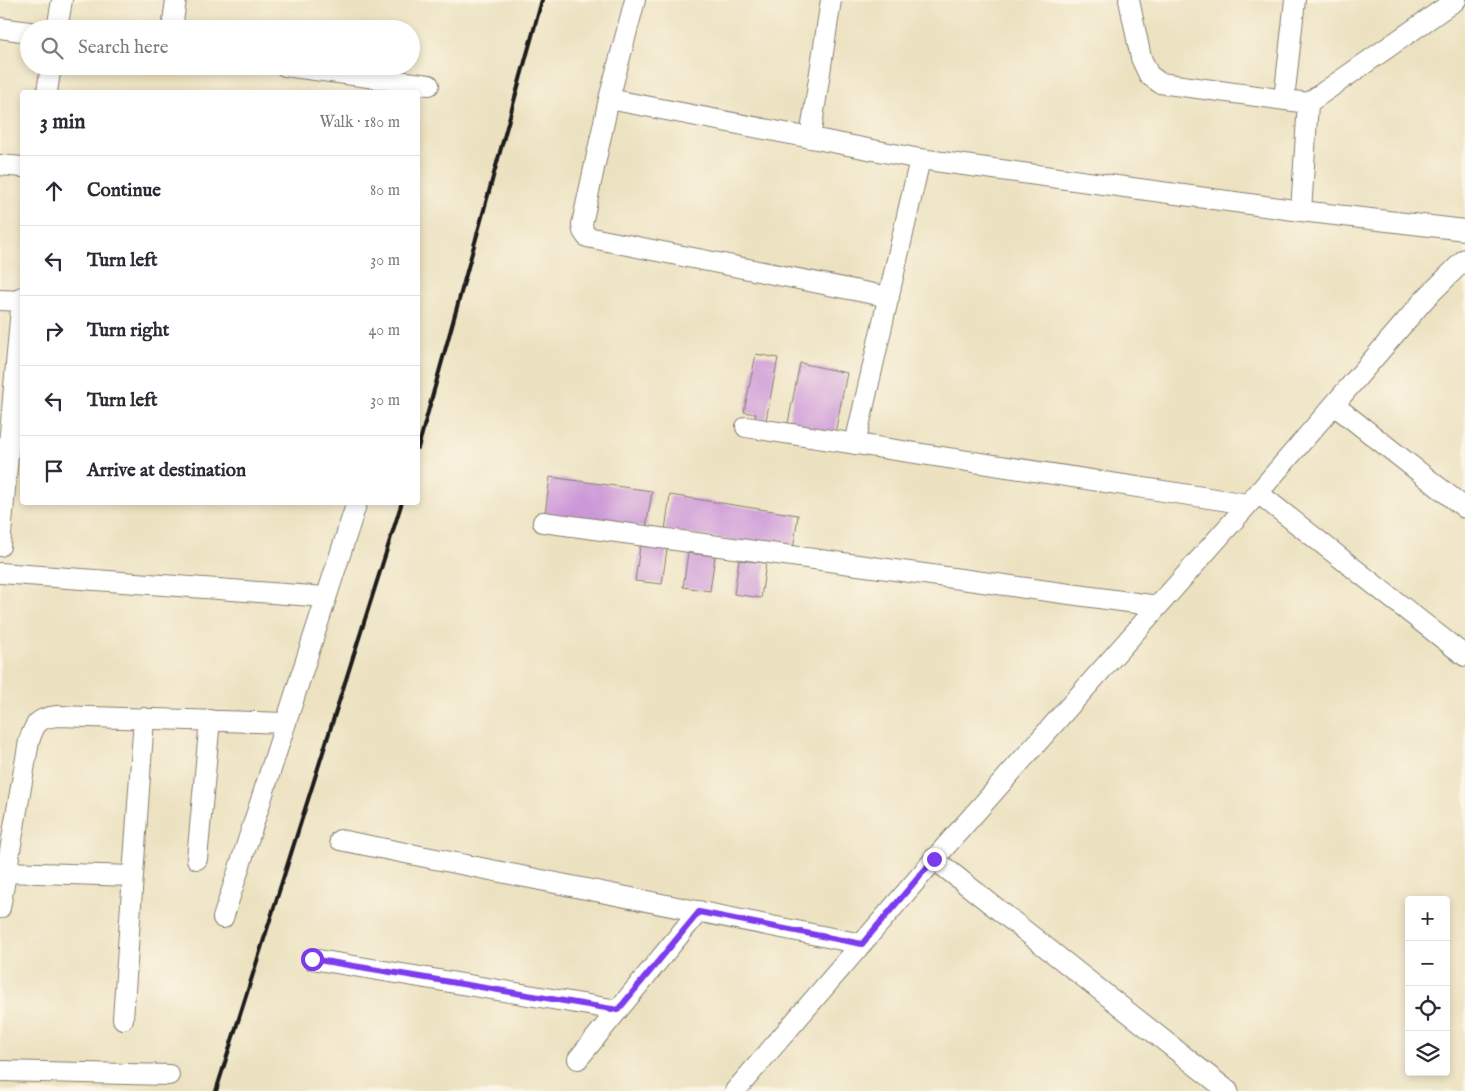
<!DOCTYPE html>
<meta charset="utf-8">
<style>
body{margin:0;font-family:"IM FELL English",serif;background:#f7f7f7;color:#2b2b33}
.controls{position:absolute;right:15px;bottom:15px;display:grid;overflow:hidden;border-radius:5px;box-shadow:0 2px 8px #0003}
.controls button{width:45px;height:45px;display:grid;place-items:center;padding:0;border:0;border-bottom:1px solid #e1e1e2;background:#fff;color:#2b2b33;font:25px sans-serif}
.stop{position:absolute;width:15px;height:15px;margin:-11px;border:4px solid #7c3aed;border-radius:50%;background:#fff}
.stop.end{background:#7c3aed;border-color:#fff;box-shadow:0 1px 5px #0008}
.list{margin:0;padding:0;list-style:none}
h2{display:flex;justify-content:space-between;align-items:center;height:65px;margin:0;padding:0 20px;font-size:21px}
h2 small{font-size:16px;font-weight:400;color:#7c7c81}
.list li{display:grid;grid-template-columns:32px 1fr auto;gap:15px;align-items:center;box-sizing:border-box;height:70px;padding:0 20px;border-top:1px solid #e1e1e2}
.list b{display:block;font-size:19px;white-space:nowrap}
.list em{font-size:16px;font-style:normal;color:#7c7c81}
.icon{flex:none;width:28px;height:28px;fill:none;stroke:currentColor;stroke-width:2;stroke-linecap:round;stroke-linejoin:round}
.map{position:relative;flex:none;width:1465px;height:1091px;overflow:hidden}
.search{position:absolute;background:#fff;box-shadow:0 2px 8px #0003;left:20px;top:20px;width:400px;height:55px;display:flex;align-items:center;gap:12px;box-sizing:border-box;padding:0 18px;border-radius:28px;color:#7c7c81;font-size:19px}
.panel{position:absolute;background:#fff;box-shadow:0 2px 8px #0003;left:20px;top:90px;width:400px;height:415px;border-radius:5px}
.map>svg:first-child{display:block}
.building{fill:#cc97d8}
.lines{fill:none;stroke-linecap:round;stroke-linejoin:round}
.minor-casing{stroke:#847f6e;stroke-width:22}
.minor{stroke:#fff;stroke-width:20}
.rail{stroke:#1c1c1c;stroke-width:4}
.route{stroke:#7c3aed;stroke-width:6}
</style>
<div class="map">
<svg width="1465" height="1091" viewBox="0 0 1465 1091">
<rect width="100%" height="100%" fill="#fcf5e5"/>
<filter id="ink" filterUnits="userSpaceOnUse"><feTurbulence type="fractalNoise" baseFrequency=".02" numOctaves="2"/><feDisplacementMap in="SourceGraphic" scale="10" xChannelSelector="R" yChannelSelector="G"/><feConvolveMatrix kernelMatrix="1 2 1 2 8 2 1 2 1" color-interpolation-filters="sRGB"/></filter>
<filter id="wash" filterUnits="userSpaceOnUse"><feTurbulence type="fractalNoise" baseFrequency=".0096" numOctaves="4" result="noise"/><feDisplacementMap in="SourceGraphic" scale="20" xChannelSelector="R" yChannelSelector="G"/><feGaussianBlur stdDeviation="1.12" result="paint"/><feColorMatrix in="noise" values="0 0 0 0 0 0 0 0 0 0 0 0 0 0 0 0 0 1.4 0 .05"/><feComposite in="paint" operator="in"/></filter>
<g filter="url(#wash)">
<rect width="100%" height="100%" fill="#ece2c1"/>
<g id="blocks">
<path class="building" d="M756,354l22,4 -12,62 -11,-2 1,-4 -12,-2z
M800,363l47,10 -12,60 -47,-10z
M550,477l102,14 -6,37 -101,-14z
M670,495l128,20 -5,35 -128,-20z
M640,546l27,3 -5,35 -27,-3z
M688,553l27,3 -5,35 -27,-4z
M739,560l27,3 -5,35 -27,-4z"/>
</g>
</g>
<g filter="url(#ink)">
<use href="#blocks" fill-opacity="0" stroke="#847f6e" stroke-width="1"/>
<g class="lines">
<g class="minor-casing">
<path id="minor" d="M635,0l-26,99 -27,125 1,7 4,6 302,60
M1129,0l12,58 8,17 11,8 148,20 148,-103
M0,28l29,4
M57,29l5,-29
M172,29l4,-29
M285,66l144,19
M47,92l4,-26
M609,99l311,60 381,52 164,19
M1284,100l11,-100
M810,138l21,-138
M0,165l22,2
M1301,211l7,-108
M0,300l22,1
M1334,405l131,103
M746,427l502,77
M855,444l65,-285
M1258,493l207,163
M543,522l615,84
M0,546l22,-249
M0,573l326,24
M340,840l522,104
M197,859l13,-139
M934,859l294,232
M6,872l127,4
M0,908l29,-167c6,-18 9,-23 28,-25l229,7
M223,918l134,-416
M312,959l306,51
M123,1019l21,-301
M578,1059l121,-148
M0,1071l169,4
M735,1091l210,-244 313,-354 166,-193 41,-41"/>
</g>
<use href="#minor" class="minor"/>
<path class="rail" d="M418,448l124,-448
M216,1091l186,-589"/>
</g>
</g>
<g class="lines" filter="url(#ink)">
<path class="route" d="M312,959l306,51 81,-98 163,32 72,-85"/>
</g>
</svg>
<div class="controls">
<button>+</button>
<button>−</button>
<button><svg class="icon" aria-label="locate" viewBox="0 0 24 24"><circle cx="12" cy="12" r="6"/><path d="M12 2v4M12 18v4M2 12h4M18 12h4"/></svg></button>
<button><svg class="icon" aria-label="layers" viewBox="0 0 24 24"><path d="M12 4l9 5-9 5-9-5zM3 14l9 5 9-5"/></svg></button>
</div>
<div class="stop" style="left:312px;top:959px"></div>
<div class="stop end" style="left:934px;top:859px"></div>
<div class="search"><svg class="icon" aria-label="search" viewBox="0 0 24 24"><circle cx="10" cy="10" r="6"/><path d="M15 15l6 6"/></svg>Search here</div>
<section class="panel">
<h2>3 min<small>Walk · 180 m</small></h2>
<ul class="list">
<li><svg class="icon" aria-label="ahead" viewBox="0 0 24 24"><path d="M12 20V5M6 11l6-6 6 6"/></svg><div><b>Continue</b></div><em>80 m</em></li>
<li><svg class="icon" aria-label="left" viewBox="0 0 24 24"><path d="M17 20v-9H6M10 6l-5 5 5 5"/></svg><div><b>Turn left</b></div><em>30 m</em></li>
<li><svg class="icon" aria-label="right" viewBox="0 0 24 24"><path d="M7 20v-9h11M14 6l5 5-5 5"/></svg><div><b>Turn right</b></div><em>40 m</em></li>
<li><svg class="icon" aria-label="left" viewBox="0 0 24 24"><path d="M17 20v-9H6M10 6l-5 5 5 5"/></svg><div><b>Turn left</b></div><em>30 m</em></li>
<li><svg class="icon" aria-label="arrive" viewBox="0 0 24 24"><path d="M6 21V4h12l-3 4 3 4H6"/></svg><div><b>Arrive at destination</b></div></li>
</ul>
</section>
</div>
